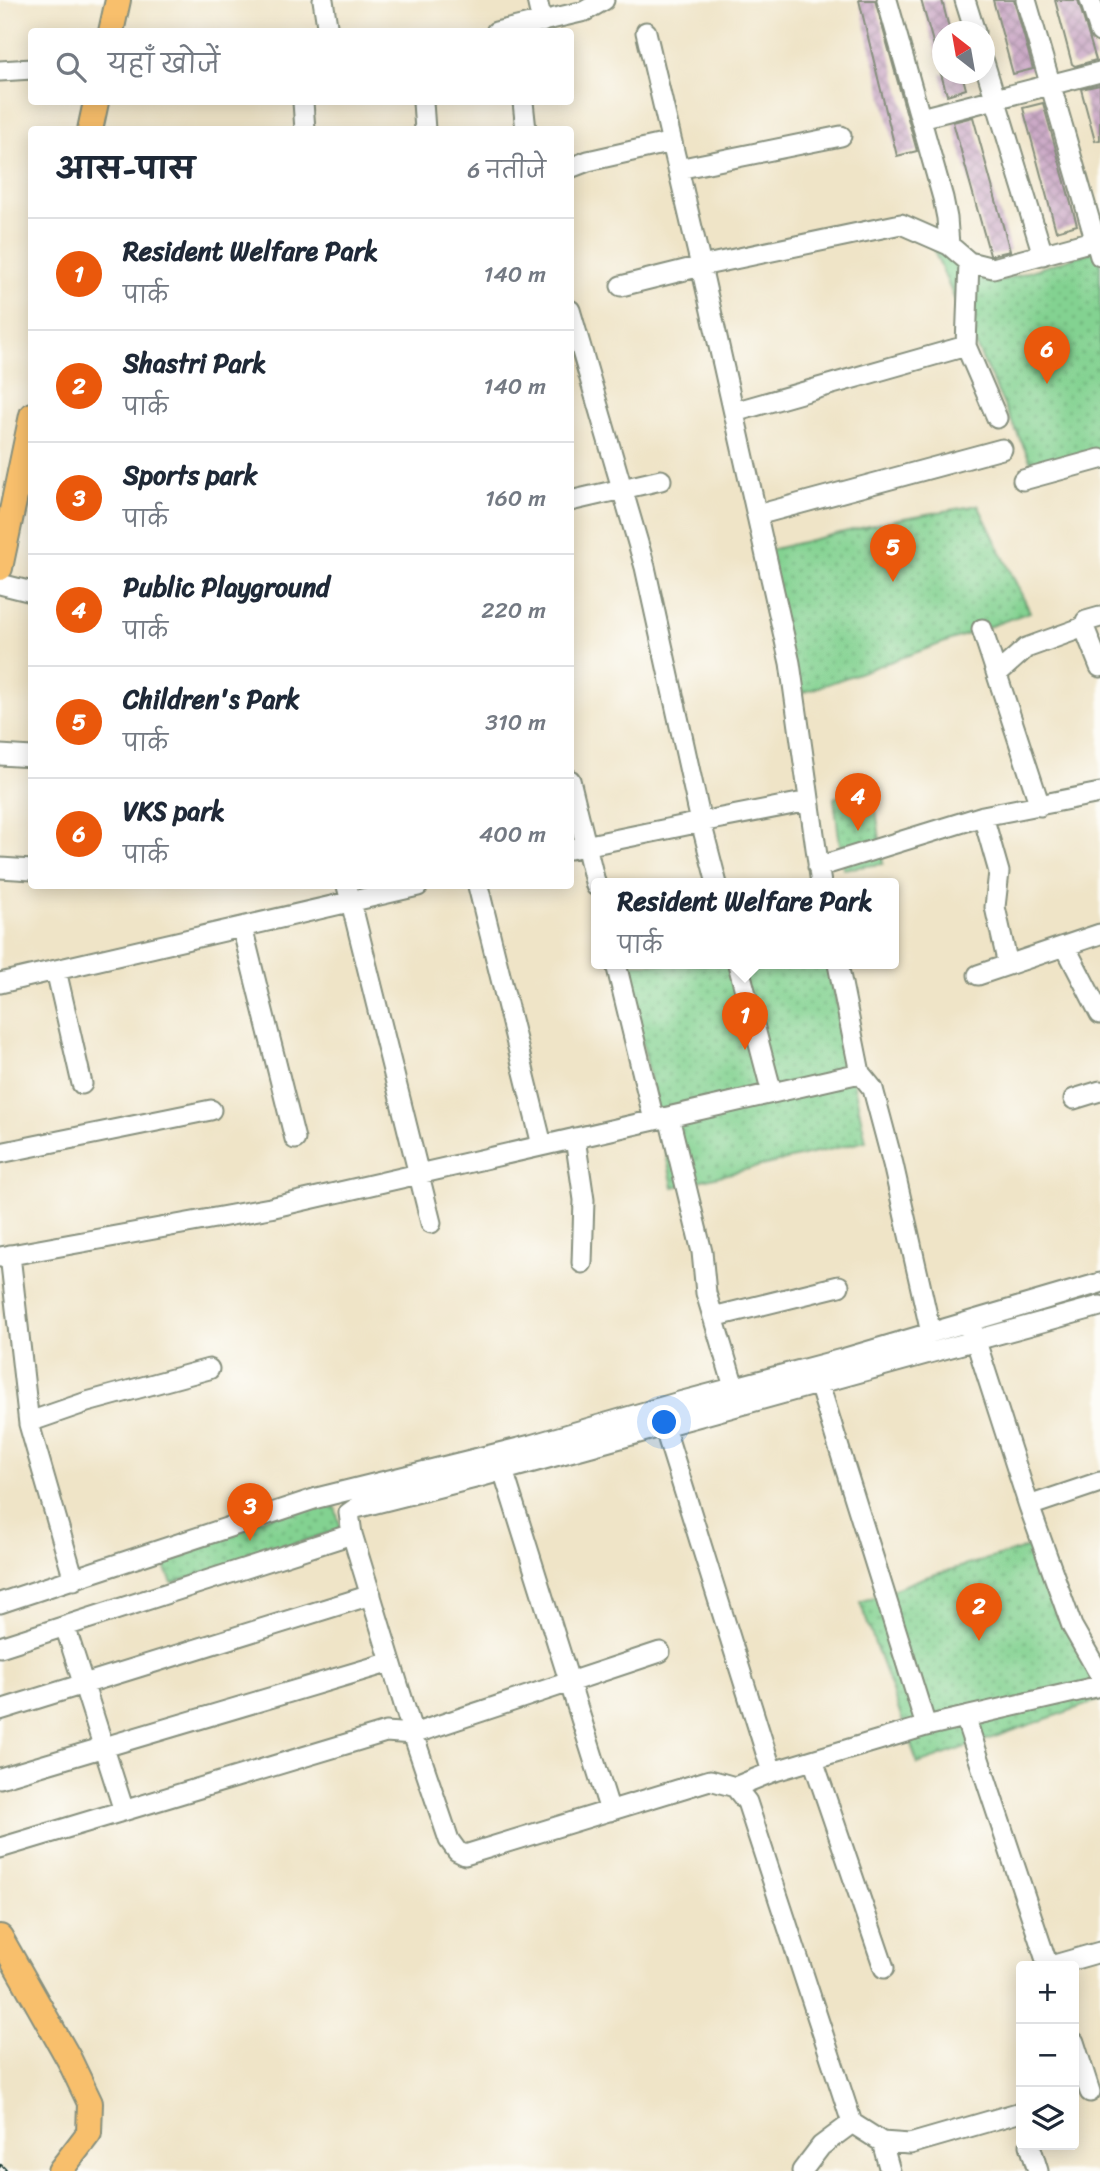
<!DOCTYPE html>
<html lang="hi">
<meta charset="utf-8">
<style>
body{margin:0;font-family:Sriracha,"Playpen Sans Deva",sans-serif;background:#f2f2f3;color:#1f2937}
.controls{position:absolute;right:21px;bottom:21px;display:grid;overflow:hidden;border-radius:7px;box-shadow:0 4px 18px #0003}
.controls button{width:63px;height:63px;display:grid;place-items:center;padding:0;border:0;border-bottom:2px solid #e0e1e3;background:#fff;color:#1f2937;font:35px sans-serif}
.compass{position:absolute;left:932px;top:21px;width:63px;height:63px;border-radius:50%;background:#fff;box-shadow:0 4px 18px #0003;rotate:329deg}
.you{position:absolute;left:665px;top:1423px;width:24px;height:24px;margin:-18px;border:5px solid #fff;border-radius:50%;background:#1a73e8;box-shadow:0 0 0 10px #1a73e833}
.badge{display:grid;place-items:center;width:46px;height:46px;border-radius:50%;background:#ea580c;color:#fff;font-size:23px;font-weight:700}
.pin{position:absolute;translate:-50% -58px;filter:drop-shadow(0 2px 4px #0008)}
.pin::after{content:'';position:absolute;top:37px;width:24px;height:21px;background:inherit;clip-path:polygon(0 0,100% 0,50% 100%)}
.popup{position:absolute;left:591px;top:878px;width:308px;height:91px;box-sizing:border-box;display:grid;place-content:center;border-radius:7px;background:#fff;filter:drop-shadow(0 2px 5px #0005);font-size:23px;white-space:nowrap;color:#747a83}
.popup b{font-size:26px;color:#1f2937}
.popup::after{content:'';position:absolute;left:50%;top:100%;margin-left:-14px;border:14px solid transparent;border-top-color:#fff}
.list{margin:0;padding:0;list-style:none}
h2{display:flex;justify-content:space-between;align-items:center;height:91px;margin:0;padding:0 28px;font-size:30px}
h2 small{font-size:23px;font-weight:400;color:#747a83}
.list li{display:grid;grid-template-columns:46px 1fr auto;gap:21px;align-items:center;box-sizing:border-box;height:112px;padding:0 28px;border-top:2px solid #e0e1e3}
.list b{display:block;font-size:26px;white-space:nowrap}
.list p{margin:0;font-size:23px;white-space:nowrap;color:#747a83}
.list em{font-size:23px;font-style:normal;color:#747a83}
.icon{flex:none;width:38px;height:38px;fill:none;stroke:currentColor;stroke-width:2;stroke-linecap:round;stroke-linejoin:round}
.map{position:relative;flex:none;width:1100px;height:2171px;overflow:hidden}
.search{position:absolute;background:#fff;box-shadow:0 4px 18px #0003;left:28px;top:28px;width:546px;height:77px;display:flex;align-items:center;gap:18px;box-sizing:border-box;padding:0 24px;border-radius:7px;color:#747a83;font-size:26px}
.panel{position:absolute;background:#fff;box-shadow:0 4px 18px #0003;left:28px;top:126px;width:546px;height:763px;border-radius:7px}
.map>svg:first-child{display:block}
.park{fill:url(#park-dots);stroke:#518862;stroke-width:2}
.building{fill:url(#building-cross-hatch)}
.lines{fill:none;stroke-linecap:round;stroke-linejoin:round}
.minor-casing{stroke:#87907e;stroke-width:23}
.major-casing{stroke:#87907e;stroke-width:28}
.minor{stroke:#fff;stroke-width:19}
.major{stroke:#f8bf6c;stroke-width:24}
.rail-casing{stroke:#1f3d34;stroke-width:8}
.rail{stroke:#fdfcf7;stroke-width:5;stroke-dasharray:16;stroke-linecap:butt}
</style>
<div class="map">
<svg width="1100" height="2171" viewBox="0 0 1100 2171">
<defs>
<pattern id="park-dots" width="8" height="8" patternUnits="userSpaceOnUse" patternTransform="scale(1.75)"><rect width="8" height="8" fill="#83d291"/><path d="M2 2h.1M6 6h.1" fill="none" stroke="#6bac77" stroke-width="1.8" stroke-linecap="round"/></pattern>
<pattern id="building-cross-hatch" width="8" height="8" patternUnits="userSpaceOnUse" patternTransform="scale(1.75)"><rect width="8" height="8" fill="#c6a0c1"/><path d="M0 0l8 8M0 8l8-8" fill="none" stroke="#a0849e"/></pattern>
</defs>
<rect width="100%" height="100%" fill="#fdfcf7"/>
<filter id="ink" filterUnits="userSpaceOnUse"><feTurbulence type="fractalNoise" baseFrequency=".0143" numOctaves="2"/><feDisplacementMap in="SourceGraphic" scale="14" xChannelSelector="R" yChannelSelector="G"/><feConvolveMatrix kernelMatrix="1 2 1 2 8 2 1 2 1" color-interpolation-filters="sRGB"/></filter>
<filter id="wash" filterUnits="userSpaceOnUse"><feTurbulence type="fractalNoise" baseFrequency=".00686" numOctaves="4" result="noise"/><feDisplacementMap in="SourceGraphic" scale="28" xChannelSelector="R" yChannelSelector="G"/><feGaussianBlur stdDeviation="1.57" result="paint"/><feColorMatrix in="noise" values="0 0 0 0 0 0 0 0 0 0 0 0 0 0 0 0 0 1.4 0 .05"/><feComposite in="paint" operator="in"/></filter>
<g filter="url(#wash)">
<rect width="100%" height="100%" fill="#efe4c7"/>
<path class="park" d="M930,241l41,33 29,7 100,-32v204l-63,22 -76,-161z
M978,505l52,107 -236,84 -29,-145 133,-32z
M873,785l10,79 -40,5 -9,-71z
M626,964h202l38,177 -193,46z
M332,1496l9,33 -169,54 -12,-30z
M1043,1543l57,138v19l-182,64 -58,-162 66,-25z"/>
<g id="blocks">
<path class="building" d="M859,0h16l42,151 -20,5z
M921,0h21l8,32h-8v28h-4z
M993,0h21l19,69 -20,5z
M1055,0h23l18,60 -21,6 -3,-2z
M941,74h21l4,15 -19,6z
M1100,85v55l-5,1 -14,-52z
M1043,103l34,122 -21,6 -33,-123z
M973,117l37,134 -17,4h-3l-37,-133z"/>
</g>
</g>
<g filter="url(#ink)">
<use href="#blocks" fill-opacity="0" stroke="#87907e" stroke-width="2"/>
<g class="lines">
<g class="minor-casing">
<path id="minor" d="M323,0l5,32
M537,0l5,22
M887,0l56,198 4,20 2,27
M965,0l10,32
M1026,0l74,256
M1090,0l10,32
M496,32l89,-21 19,-11
M646,32l55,234 200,-42 48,21 20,17 24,6 107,-29
M984,62l59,193
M0,71l32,-2
M303,102l2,28
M423,102l2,28
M523,102l3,28
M921,118l179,-46
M570,168l18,-7 84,-19
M678,169l163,-33
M621,286l80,-20 89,397 31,221
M570,310l75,257 56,255 -131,27
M966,346l31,72
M734,412l232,-66 3,-84
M1023,480l77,-21
M570,501l91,-21
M757,515l245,-66
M0,584l32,8
M1100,617l-14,4 -2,6 16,40
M982,629l58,177
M997,674l29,-26 58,-21
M0,755l32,2
M570,780l26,106
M818,867l165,-51
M0,868l32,2
M717,884l-16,-62 108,-21
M347,886l84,337
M478,886l64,259
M242,927l53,212
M1065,946l35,68
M616,964l38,156
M738,964l34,129
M838,964l22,109 13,16 20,75 38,169
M1008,965l-13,-58 4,-35 -16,-56 117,-23
M56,970l26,114
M978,975l122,-41
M0,983l418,-97
M1074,1099l26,-8
M669,1117l33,135 4,41 28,94
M575,1138l9,62 -2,63
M0,1153l211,-43
M10,1255l19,169
M0,1257l270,-49 590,-135
M713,1317l126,-31
M972,1329l57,177
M819,1384l107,342
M664,1426l108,346
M503,1470l107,341
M1100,1482l-71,24 43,120 28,49
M352,1534l-3,-21 7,-5 123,-31 621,-171
M74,1580l-45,-156 3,-3 55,-19 122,-33
M0,1603l317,-105 214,-53 152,-44 159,-42 258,-76
M65,1626l59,185
M0,1647l352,-113 61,200 36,106 8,11 8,4 245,-75 25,7 12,15 105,321 30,19 28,2 111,-32
M0,1710l371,-115
M965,1717l83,249
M813,1760l71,208
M0,1778l391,-116
M735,1787l37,-15 154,-46 174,-40
M0,1848l386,-116 27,2 247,-82
M1051,1966l49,-14
M1074,2042l16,50
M882,2142l8,29
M1030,2145l8,26
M802,2171l19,-25 31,-23"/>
</g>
<g class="major-casing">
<path id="major" d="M111,32l7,-32
M90,130l6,-28
M0,568l32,-153
M0,1937l69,122 21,44 -1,30 -29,38"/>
</g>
<use href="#minor" class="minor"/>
<use href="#major" class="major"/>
<g class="rail-casing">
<path id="rail" d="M0,2168l3,3"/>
</g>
<use href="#rail" class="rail"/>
</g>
</g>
</svg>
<div class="controls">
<button>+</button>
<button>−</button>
<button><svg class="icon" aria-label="layers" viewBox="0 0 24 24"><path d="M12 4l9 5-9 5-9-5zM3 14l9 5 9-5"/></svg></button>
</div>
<svg class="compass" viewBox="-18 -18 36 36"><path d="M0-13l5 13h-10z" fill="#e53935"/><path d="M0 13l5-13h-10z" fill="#747a83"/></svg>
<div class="you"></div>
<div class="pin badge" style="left:745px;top:1050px">1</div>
<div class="popup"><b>Resident Welfare Park</b>पार्क</div>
<div class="pin badge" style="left:979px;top:1641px">2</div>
<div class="pin badge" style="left:250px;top:1541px">3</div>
<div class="pin badge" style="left:858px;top:831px">4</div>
<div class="pin badge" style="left:893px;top:582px">5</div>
<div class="pin badge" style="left:1047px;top:384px">6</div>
<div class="search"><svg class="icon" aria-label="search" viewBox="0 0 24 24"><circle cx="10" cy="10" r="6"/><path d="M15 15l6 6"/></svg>यहाँ खोजें</div>
<section class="panel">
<h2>आस-पास<small>6 नतीजे</small></h2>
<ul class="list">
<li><span class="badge">1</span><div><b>Resident Welfare Park</b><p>पार्क</p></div><em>140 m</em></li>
<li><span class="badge">2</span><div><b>Shastri Park</b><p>पार्क</p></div><em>140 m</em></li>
<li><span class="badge">3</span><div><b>Sports park</b><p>पार्क</p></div><em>160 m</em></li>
<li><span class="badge">4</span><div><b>Public Playground</b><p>पार्क</p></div><em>220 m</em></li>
<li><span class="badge">5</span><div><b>Children's Park</b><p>पार्क</p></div><em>310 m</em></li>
<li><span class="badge">6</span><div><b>VKS park</b><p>पार्क</p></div><em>400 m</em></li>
</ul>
</section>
</div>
